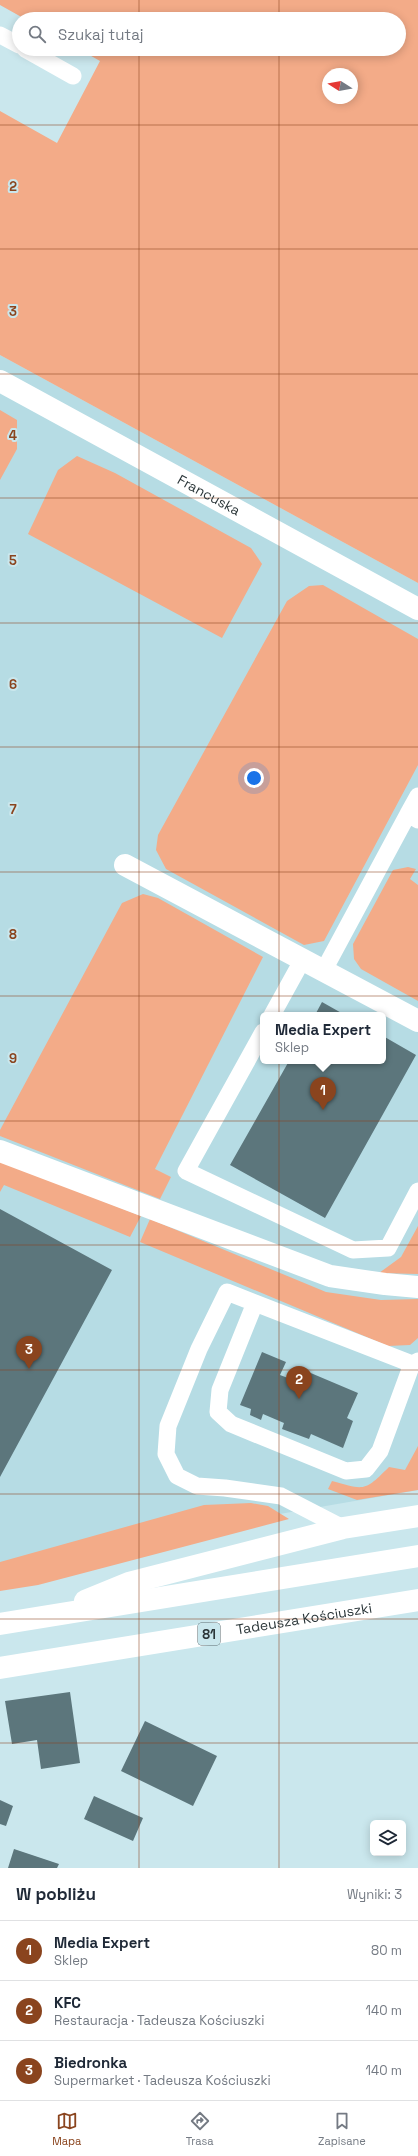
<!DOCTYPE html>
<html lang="pl">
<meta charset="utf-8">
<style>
body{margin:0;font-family:"Space Grotesk",sans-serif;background:#f6f6f7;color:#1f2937}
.controls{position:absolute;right:12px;bottom:12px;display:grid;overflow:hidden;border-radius:6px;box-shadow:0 2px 10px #0003}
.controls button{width:36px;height:36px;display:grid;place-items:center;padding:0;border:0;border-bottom:1px solid #e0e1e3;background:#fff;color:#1f2937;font:20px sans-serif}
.compass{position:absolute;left:322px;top:68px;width:36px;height:36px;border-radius:50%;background:#fff;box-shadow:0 2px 10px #0003;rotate:281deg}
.you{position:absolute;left:254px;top:778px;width:14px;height:14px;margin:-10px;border:3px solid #fff;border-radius:50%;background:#1a73e8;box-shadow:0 0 0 6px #1a73e833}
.badge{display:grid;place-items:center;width:26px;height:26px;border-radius:50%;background:#8a441e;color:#fff;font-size:13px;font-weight:700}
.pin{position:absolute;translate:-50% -33px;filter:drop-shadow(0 1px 2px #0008)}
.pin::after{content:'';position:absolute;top:21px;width:14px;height:12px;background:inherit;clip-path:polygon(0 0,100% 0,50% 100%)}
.popup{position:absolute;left:260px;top:1012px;width:126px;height:52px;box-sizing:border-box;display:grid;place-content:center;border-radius:6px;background:#fff;filter:drop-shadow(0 1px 3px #0005);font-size:13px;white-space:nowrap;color:#747a83}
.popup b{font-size:15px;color:#1f2937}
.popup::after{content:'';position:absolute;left:50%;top:100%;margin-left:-8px;border:8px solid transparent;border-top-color:#fff}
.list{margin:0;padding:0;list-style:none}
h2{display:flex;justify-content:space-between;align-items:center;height:52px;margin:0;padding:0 16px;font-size:17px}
h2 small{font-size:13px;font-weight:400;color:#747a83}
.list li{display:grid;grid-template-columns:26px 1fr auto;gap:12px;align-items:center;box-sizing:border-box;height:60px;padding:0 16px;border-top:1px solid #e0e1e3}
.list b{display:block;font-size:15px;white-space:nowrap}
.list p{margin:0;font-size:13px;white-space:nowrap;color:#747a83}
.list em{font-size:13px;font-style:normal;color:#747a83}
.icon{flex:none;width:22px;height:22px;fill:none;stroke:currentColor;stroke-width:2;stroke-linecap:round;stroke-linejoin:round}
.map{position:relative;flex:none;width:418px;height:1868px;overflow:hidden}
.search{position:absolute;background:#fff;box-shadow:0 2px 10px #0003;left:12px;right:12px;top:12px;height:44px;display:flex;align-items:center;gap:10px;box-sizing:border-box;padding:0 14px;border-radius:22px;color:#747a83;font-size:15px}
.sheet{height:232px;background:#fff}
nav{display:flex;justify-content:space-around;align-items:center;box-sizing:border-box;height:56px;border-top:1px solid #e0e1e3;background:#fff;font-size:11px;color:#747a83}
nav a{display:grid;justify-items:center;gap:2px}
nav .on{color:#8a441e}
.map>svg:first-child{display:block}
.built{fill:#b6dce4;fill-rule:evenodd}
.green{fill:#f3ab88;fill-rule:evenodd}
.building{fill:#5c767c}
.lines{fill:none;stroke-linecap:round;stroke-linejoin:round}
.lane{stroke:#fff;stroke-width:17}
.street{stroke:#fff;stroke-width:22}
.primary{stroke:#fff;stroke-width:22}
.grid{fill:none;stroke:#8a441e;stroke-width:1;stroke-opacity:0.55}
.labels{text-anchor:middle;stroke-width:4;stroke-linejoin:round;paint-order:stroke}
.shield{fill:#cae7ed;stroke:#5b6b6f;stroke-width:1}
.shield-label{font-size:13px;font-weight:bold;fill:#2b3639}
.street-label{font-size:14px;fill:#2b3639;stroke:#cae7ed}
.grid-label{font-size:13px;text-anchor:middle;font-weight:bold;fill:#8a441e;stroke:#cae7ed;stroke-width:4;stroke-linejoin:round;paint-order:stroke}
</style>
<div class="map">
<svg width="418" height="1868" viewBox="0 0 418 1868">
<rect width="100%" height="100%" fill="#cae7ed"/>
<path class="built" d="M0,355l418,228v907l-144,25 -274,73zM263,1015h120v46h-120z"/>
<path class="green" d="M0,0h418v583l-418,-228v-244l57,32 43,-82 -21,-12h320v-30h-374l-25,-14zM328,74h24v24h-24z
M0,410l17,10v29l-17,31z
M77,456l38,17 136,75 11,16 -40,74 -194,-104 30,-64z
M323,585l95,54v126l-94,176 -20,4 -138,-76 -10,-19 2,-15 129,-234 22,-15z
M408,867l8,2 -6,10 8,6v116l-57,-32 -7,-10 -1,-15 40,-74z
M143,894l15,4 105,59 -108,212 16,8 -11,22 -160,-63v-6l122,-227z
M0,1161l141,55 -11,21 -126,-52 -4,7z
M150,1219l176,73 55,8 37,-1v39l-8,7 -22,1 -248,-104z
M418,1226v48l-39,-1 22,-16z
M418,1446v44l-61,10 -29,-11 4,-8c33,9 32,11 57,-14l16,3z
M251,1503l17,3 21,13 -251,66 -38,6v-29l204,-57z"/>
<path class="building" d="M322,1002l23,13h-30z
M383,1036l33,19 -91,163 -95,-53 59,-104h94z
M0,1209l112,61 -112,207z
M262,1352l24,10 -6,13 21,8 5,-12 52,22 -11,25 6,3 -10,27 -32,-14 -2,5 -27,-10 2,-6 -21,-9 -2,6 -11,-5 1,-6 -11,-4z
M70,1692l10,71 -39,6 -4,-29 -25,4 -7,-43z
M145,1721l72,35 -24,50 -72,-35z
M94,1796l49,22 -10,23 -49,-22z
M0,1800l13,6 -7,20 -6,-2z
M14,1849l45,15 -2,4h-49z"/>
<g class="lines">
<path class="lane" d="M0,35l19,10
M25,49l48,27
M418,820l-10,-6 10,-18
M324,970l84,-156
M272,1015l31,-56
M263,1032l-77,139 167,79 35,-2 30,-57
M255,1303l-35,87 -2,22 13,12 115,47 20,-2 14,-18 32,-87 6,-3
M343,1528l-62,-32 -56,-8 -28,-2 -20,-10 -11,-22 2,-28 31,-77 28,-57 185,72"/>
<g class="street">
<path id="s1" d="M0,381l418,228"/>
<path d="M125,865l293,156"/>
<path d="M0,1151l330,125 55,8 33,3"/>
</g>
<g class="primary">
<path d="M85,1601l44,-18 214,-55 75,-12"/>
<path d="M0,1624l418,-68"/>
<path id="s2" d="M0,1668l418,-68"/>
</g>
</g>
<path class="grid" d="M139,0v19M279,0v19M139,49v1819M279,49v1819M0,125h418M0,249h418M0,374h418M0,498h418M0,623h418M0,747h418M0,872h418M0,996h418M0,1121h418M0,1245h418M0,1370h418M0,1494h418M0,1619h418M0,1743h418"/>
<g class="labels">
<rect class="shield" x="198" y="1623" width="22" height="22" rx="3"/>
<g class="shield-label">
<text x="209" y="1639">81</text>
</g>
<g class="street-label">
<text dy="5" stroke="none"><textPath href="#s1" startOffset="238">Francuska</textPath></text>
<text dy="5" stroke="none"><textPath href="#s2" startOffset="308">Tadeusza Kościuszki</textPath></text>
</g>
</g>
<g class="grid-label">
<text x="13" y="191">2</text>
<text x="13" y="316">3</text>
<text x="13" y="440">4</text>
<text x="13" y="565">5</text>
<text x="13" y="689">6</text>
<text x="13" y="814">7</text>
<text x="13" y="939">8</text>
<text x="13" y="1063">9</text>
</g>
</svg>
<div class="controls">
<button><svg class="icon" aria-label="layers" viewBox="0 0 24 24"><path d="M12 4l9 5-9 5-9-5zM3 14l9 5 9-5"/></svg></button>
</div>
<svg class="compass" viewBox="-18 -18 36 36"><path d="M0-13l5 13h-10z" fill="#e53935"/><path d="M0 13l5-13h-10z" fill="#747a83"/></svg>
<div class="you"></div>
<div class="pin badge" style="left:323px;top:1110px">1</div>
<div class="popup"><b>Media Expert</b>Sklep</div>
<div class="pin badge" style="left:299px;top:1399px">2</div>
<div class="pin badge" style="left:29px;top:1369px">3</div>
<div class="search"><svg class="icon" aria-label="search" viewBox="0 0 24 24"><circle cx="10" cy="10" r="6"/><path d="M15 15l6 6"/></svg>Szukaj tutaj</div>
</div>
<section class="sheet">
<h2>W pobliżu<small>Wyniki: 3</small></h2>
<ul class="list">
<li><span class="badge">1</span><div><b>Media Expert</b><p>Sklep</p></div><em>80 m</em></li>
<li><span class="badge">2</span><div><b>KFC</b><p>Restauracja · Tadeusza Kościuszki</p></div><em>140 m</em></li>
<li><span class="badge">3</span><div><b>Biedronka</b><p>Supermarket · Tadeusza Kościuszki</p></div><em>140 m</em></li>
</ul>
</section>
<nav>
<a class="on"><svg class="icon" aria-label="map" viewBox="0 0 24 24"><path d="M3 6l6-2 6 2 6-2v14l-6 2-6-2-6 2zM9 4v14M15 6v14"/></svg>Mapa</a>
<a><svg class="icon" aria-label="directions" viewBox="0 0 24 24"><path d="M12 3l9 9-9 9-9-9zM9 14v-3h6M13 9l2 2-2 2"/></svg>Trasa</a>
<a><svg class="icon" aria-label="saved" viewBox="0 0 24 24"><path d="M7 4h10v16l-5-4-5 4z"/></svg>Zapisane</a>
</nav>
